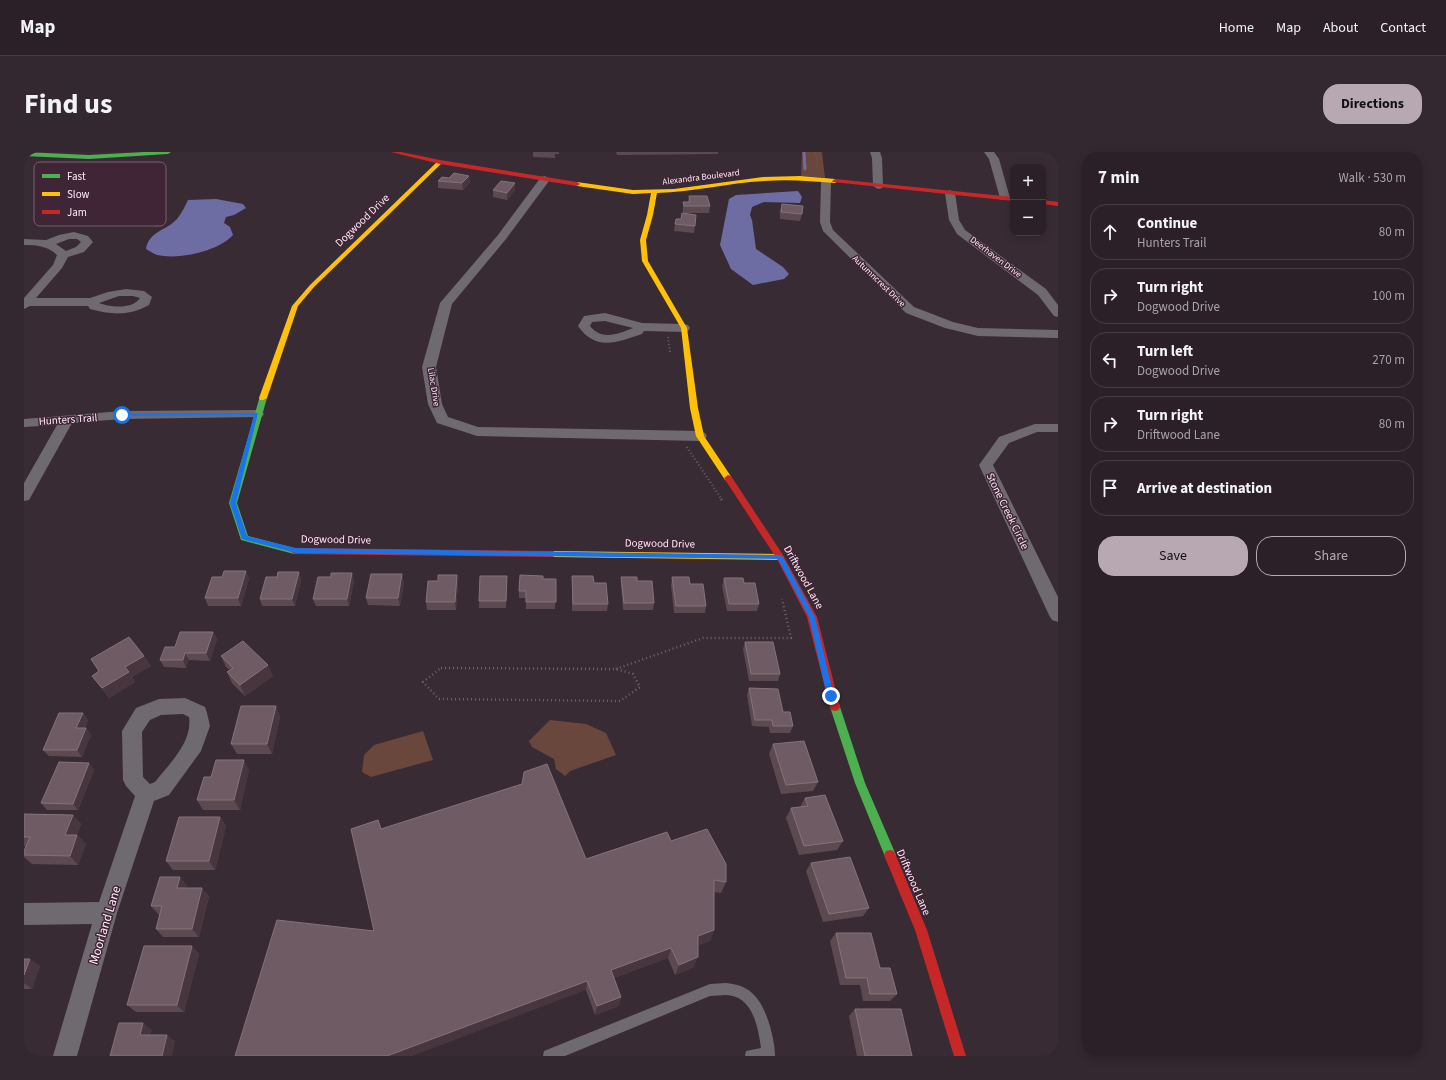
<!DOCTYPE html>
<meta charset="utf-8">
<style>
body{margin:0;font-family:"Source Sans 3",sans-serif;background:#33282f;color:#f1f3f6}
.controls{position:absolute;right:12px;top:12px;display:grid;overflow:hidden;border-radius:8px;box-shadow:0 2px 10px #0003}
.controls button{width:36px;height:36px;display:grid;place-items:center;padding:0;border:0;border-bottom:1px solid #473e44;background:#2b2027;color:#f1f3f6;font:20px sans-serif}
.stop{position:absolute;width:12px;height:12px;margin:-9px;border:3px solid #1a73e8;border-radius:50%;background:#fff}
.stop.end{background:#1a73e8;border-color:#fff;box-shadow:0 1px 4px #0008}
.list{margin:0;padding:0;list-style:none}
h2{display:flex;justify-content:space-between;align-items:center;height:52px;margin:0;padding:0 16px;font-size:17px}
h2 small{font-size:13px;font-weight:400;color:#a6a3a7}
.list li{display:grid;grid-template-columns:26px 1fr auto;gap:12px;align-items:center;box-sizing:border-box;height:56px;margin:0 8px 8px;padding:0 8px;border:1px solid #473e44;border-radius:16px}
.list b{display:block;font-size:15px;white-space:nowrap}
.list p{margin:0;font-size:13px;white-space:nowrap;color:#a6a3a7}
.list em{font-size:13px;font-style:normal;color:#a6a3a7}
.actions{display:flex;gap:8px;padding:12px 16px}
.actions a{flex:1;padding:9px 0;border:1px solid #b8a8b1;border-radius:16px;text-align:center;font-size:14px;color:#b8a8b1}
.actions .main{background:#b8a8b1;color:#111}
.icon{flex:none;width:22px;height:22px;fill:none;stroke:currentColor;stroke-width:2;stroke-linecap:round;stroke-linejoin:round}
.map{position:relative;flex:none;width:1034px;height:904px;overflow:hidden;border-radius:16px}
header{display:flex;align-items:center;gap:24px;box-sizing:border-box;height:56px;padding:0 20px;background:#2b2027;border-bottom:1px solid #473e44}
header strong{font-size:19px}
nav{display:flex;gap:22px;margin-inline-start:auto;font-size:14px}
.intro{display:flex;align-items:center;justify-content:space-between;box-sizing:border-box;height:96px;padding:0 24px}
h1{margin:0;font-size:28px}
.button{padding:10px 18px;border-radius:16px;background:#b8a8b1;color:#111;font-size:14px;font-weight:700}
main{display:flex;gap:24px;padding:0 24px}
aside{flex:1;background:#2b2027;border-radius:16px;box-shadow:0 2px 10px #0003}
.map>svg:first-child{display:block}
.green{fill:#69473d}
.water{fill:#6d6da3}
.lines{fill:none;stroke-linecap:round;stroke-linejoin:round}
.stream{stroke:#6d6da3;stroke-width:3}
.path-far2{stroke:#6b646a;stroke-width:1.5;stroke-dasharray:0.5 2;stroke-linecap:butt}
.path-far1{stroke:#6b646a;stroke-width:2;stroke-dasharray:1 2.5;stroke-linecap:butt}
.path{stroke:#6b646a;stroke-width:2.5;stroke-dasharray:1 3;stroke-linecap:butt}
.lane{fill:#6f6a70;fill-rule:evenodd}
.street{fill:#6f6a70;fill-rule:evenodd}
.fast{fill:#4caf50;fill-rule:evenodd}
.slow{fill:#ffc107;fill-rule:evenodd}
.jam{fill:#c62828;fill-rule:evenodd}
.wall{fill:#5d4a51}
.shaded-wall{fill:#47363e}
.building{fill:#6e5b63;stroke:#85727a}
.route{fill:#1a73e8}
.labels{text-anchor:middle;stroke-width:3;stroke-linejoin:round;paint-order:stroke}
.far-street-label{font-size:9px;fill:#fdebf5;stroke:#3f2536}
.street-label{font-size:11px;fill:#fdebf5;stroke:#3f2536}
.near-street-label{font-size:13px;fill:#fdebf5;stroke:#3f2536}
.key{fill:#3f2536;stroke:#78606f;stroke-width:1}
.key-label{font-size:11px;fill:#fdebf5}
</style>
<header>
<strong>Map</strong>
<nav><a>Home</a><a>Map</a><a>About</a><a>Contact</a></nav>
</header>
<div class="intro"><h1>Find us</h1><a class="button">Directions</a></div>
<main>
<div class="map">
<svg width="1034" height="904" viewBox="0 0 1034 904">
<rect width="100%" height="100%" fill="#392b34"/>
<path class="green" d="M778,0h20l3,26 -24,-2z
M526,568l36,4 20,9 10,22 -46,16 -5,5 -9,-7 -2,-10 -22,-12 -3,-6z
M399,579l10,29 -62,17 -9,-5 2,-17 10,-10z"/>
<path class="water" d="M774,39l4,6 -2,6 -36,-1 -12,5 -2,8 2,5 4,29 27,18 6,7 -5,5 -31,6 -22,-16 -11,-24 9,-46 7,-4z
M192,47l27,5 3,4 -12,7 -8,2 -2,6 6,4 3,8c-14,16 -54,25 -76,20 -3,-1 -7,-4 -11,-6 3,-18 20,-18 31,-30 5,-6 8,-13 11,-19z"/>
<g class="lines">
<path class="stream" d="M780,0l1,17"/>
<path class="path-far2" d="M791,0l2,6v11"/>
<path class="path-far1" d="M644,185l2,15
M663,295l35,53"/>
<path class="path" d="M697,347l2,2
M417,516l175,1 17,5 7,13 -20,14 -181,-2 -16,-17z
M592,517l87,-31h88l-9,-39"/>
<path class="lane" d="M702,831c9,1 19,3 26,10 14,11 23,46 23,63h-30l1,-5 15,-3c-3,-21 -8,-52 -35,-53 -5,0 -11,1 -16,1l-145,60h-22l1,-5 166,-67z"/>
<path class="street" d="M846,0h10l2,6 1,28 -1,2 -4,1 -5,-3 -1,-28z
M960,0h10l5,7 11,39 -1,2h-8l-1,-2 -11,-39z
M521,24l5,3 -1,2 -43,58 -54,65 -16,63 6,37 6,13 30,10 222,4 5,2 2,3 -2,3 -5,2 -223,-5 -40,-13 -9,-19 -6,-37 18,-64 58,-68 43,-58z
M802,26l5,3 -1,41 3,8 81,77 39,15 25,6 80,2v8l-80,-2 -33,-8 -39,-15 -83,-82 -3,-9 1,-41z
M926,38l5,3 4,27 6,10 81,59 12,16v12l-4,-1 -16,-21 -81,-61 -8,-14 -4,-27z
M50,80l14,4 5,6 -9,10 -16,5 -6,11 -26,30h54l18,-6 18,-3 18,2 8,6 -3,8c-19,11 -38,10 -59,4l-2,-3h-58l-6,3v-11l29,-33 4,-10c-9,-9 -20,-10 -33,-10v-6l22,1 13,-5zM45,87h8l4,3 -5,5 -10,4 -10,-7zM95,144h14l7,2c-8,12 -30,9 -41,5z
M581,161l37,10 42,1 4,1 2,3 -2,3 -4,1 -40,-1 -2,3c-24,8 -46,18 -64,-8l6,-10zM581,169l28,7c-15,6 -31,13 -43,-2l2,-4z
M233,258l5,1 2,3 -2,3 -140,2 -50,4 -43,77 -5,1v-18l33,-58 -33,2v-8l98,-8z
M1011,272h23v8h-21l-28,11 -16,22 65,132v25l-6,-2 -3,-5 -70,-150 20,-28z
M161,546l20,9 2,6 3,13 -9,25 -32,44 -15,6 -37,112 -40,143h-24l39,-132 -68,1v-22l75,-1 36,-106 -9,-10 -3,-6 -1,-49 14,-23 23,-9zM159,562l6,3c4,25 -20,47 -34,65l-5,2 -7,-7 -1,-45 8,-12 11,-5z"/>
<path class="fast" d="M0,0l65,3 55,-3h27l-3,2 -79,5 -65,-3z
M236,244h3l4,2 -30,105 11,33 49,13 1,2 -4,3 -53,-14 -12,-37z
M811,551l4,1 1,3 25,76 31,72 -2,4 -4,1 -4,-1 -31,-76 -25,-76 1,-3z"/>
<path class="slow" d="M414,9l5,1 -129,125 -16,19 -31,92 -4,2h-3l-1,-2 33,-92 18,-21z
M776,24l35,3 3,2 -3,2c-24,-2 -47,-4 -71,-2 -36,2 -71,11 -107,12l-4,22 -7,25 2,21 39,67 11,80 6,28 28,42 -4,3 -3,-1 -29,-44 -6,-28 -9,-80 -39,-67 -2,-21 7,-25 4,-22 -18,1 -56,-8 -3,-2 3,-2 56,8 41,-1 89,-12z
M529,399l227,3 4,3 -4,3 -227,-3 -4,-3z"/>
<path class="jam" d="M367,0h10l39,8 137,22 3,2 -3,2 -137,-22z
M811,27l178,18v4l-180,-19 -1,-1z
M1019,48l15,2v4l-15,-2z
M704,323l3,1 52,79 34,62 23,90 -1,3 -4,1 -4,-1 -1,-3 -23,-90 -30,-58 -53,-81z
M270,396l259,3 4,3 -4,3 -259,-3 -4,-3z
M866,698l4,1 33,79 39,126h-12l-39,-126 -31,-75 2,-4z"/>
</g>
<path class="wall" d="M509,0h26v2h-4v4l-22,-1z
M592,0h102v2l-101,1z
M445,24l1,7 -7,7 -25,-2v-7l11,-3z
M491,31v7l-8,10 -14,-3v-7z
M665,44l21,10 -1,7h-26v-11h5z
M758,52l20,10 -2,7 -20,-2v-8z
M672,63l-2,18 -20,-2 1,-7 6,-5z
M222,419l3,8 -8,27h-33l-3,-8 17,-21z
M275,420l2,8 -6,26h-33l-2,-7 17,-22z
M328,421l2,8 -5,25h-33l-3,-7 18,-22z
M548,424l22,7 14,21 -1,7h-35z
M597,425l16,4 17,22 -1,7h-30l-2,-26z
M648,425l18,7 16,22 -1,7h-31l-3,-28z
M700,426l20,5 15,21 -2,7h-30l-5,-25z
M519,427h13l-1,30h-29v-11h-7v-7z
M380,430l-4,24 -32,-1 -2,-7z
M434,430l-2,28h-29l-1,-8z
M483,431l-1,25h-27v-7z
M189,480l4,7 -7,22 -21,-1 -3,8 -22,-1 -4,-7 15,-13z
M721,490l35,32 -2,7h-29l-6,-32z
M120,504l7,10 -19,11 3,5 -26,16 -17,-22 7,-4 -8,-13z
M197,504l52,20 -28,20 -13,-13 -5,-11 3,-2 -4,-3z
M725,536l34,24 10,14 -3,7h-20l-1,-6 -17,-1 -5,-31z
M252,554l4,11 -8,37h-35l-6,-10z
M59,561l5,7 -3,8h1l5,7 -9,22 -33,-1 -6,-6z
M749,592l45,38 -5,9 -32,3 -12,-40z
M65,611l5,7 -16,40h-31l-6,-7z
M225,618l-9,40h-37l-6,-10 14,-23z
M781,646l38,43 -6,9 -38,5 -13,-37 5,-10 9,-1z
M0,662l49,1 8,9 -4,11 9,9 -8,21 -46,-1 -8,-7v-6l2,-5h-2z
M196,665l6,9 -11,44h-42l-7,-9z
M354,668l3,9 205,30 85,-18 55,41 -5,11 -7,-1v38l-4,11 -12,4 -4,22 -19,8 -7,-17 -54,20 7,19 -2,9 -24,9 -9,-25 -212,-59z
M787,711l58,45 -6,8 -40,6 -17,-51z
M163,733l-1,3 23,8 -10,41h-36l-7,-8 3,-14 -8,-9z
M812,781l44,35 17,26 -7,7h-27l-3,-16h-20l-10,-44z
M168,794l7,8 -15,58h-48l-9,-7z
M0,807l16,7 -8,23h-8z
M831,857l57,47h-55l-8,-40z"/>
<path class="shaded-wall" d="M445,24l1,7 -7,7 -1,-7z
M491,31v7l-8,10v-7z
M222,419l3,8 -8,27 -3,-8z
M275,420l2,8 -6,26 -3,-7z
M328,421l2,8 -5,25 -2,-7z
M378,422l2,8 -4,24 -2,-8z
M433,423l1,7 -2,28 -1,-8z
M189,480l4,7 -7,22 -4,-8z
M161,501l4,7 -3,8 -3,-8z
M120,504l7,10 -19,11 3,5 -26,16 -7,-10 23,-21z
M244,513l5,11 -28,20 -5,-11z
M252,554l4,11 -8,37 -5,-10z
M59,561l5,7 -6,15 -6,-7z
M62,576l5,7 -9,22 -5,-7z
M220,608l5,10 -9,40 -6,-10z
M65,611l5,7 -16,40 -5,-6z
M49,663l8,9 -7,20 -9,-9z
M196,665l6,9 -11,44 -6,-9z
M53,683l9,9 -8,21 -8,-9z
M156,725l7,8 -3,11 -7,-8z
M178,736l7,8 -10,41 -7,-8z
M690,778l-4,11 -16,5 4,-10z
M168,794l7,8 -15,58 -7,-7z
M647,796l-3,10 -59,22 2,-10z
M674,805l-4,10 -19,8 4,-10z
M6,807l10,7 -8,23 -8,-6v-8z
M563,829l-1,9 -174,66h-25z
M597,845l-2,9 -24,9 2,-9z
M119,871l9,7 -4,11 -8,-6z
M143,883l8,6 -3,15h-10z"/>
<path class="building" d="M430,21l15,3 -7,7 -24,-2 4,-4 7,1z
M477,29l14,2 -8,10 -14,-3z
M665,44h18l3,10h-26l-1,-4h7z
M758,52l21,2 -1,8 -21,-2z
M658,61l14,2 -1,11 -20,-2 1,-5h5z
M200,419h22l-8,27h-33l7,-21h10z
M254,420h21l-7,27h-32l6,-22h11z
M307,421h21l-5,26h-34l5,-22h13z
M347,422h31l-4,24h-32z
M414,423h19l-2,27h-29l2,-21h10z
M496,423l23,1v3h13v23h-30v-11h-7z
M456,424h27l-1,25h-27z
M548,424h21l1,7h12l2,21h-35z
M597,425h16v4h15l2,22h-30z
M648,425h17l1,7h13l3,22h-30z
M700,426h19l1,5h11l4,21h-30z
M156,480h33l-7,21h-21l-2,7h-23l5,-13h10z
M105,485l15,19 -19,11 4,5 -27,16 -10,-12 7,-5 -8,-12z
M219,489l25,24 -28,20 -13,-13 6,-4 -12,-12z
M721,490h28l7,32h-29z
M725,536l29,1 5,23h7l3,14h-20l-1,-6h-17z
M217,554h35l-9,38h-36z
M35,561h24l-7,15h10l-9,22h-34z
M780,589l14,41 -32,3 -13,-41z
M192,608h28l-10,40h-37l7,-23h7z
M35,610l30,1 -16,41 -32,-1z
M523,612l39,95 81,-27 4,9 36,-12 19,35v18l-12,-2v50l-16,6v21l-19,8 -8,-17 -60,22 10,27 -24,9 -10,-25 -200,75h-152l42,-136 97,11 -23,-102 27,-9 3,9 141,-45 2,-12z
M801,643l18,46 -39,5 -13,-38 17,-2 -3,-8z
M0,662l49,1 -8,20h12l-7,21 -46,-1v-4l6,-14h-6z
M155,665h41l-11,44h-43z
M826,705l19,51 -40,6 -18,-51z
M136,725h20l-3,11h25l-10,41h-36l6,-23h-11z
M812,781h35l9,35h10l7,26h-27l-3,-16h-21z
M120,794h48l-15,59h-50z
M0,807h6l-6,16z
M831,857h46l11,47h-47z
M95,871h24l-3,12h27l-5,21h-52z"/>
<path class="route" d="M234,261l-22,90 11,33 49,12 484,7 3,2 32,60 19,79 -3,3 -4,-3 -18,-79 -31,-58 -482,-6 -54,-14 -12,-36 24,-88 -132,1 -2,-1 2,-2z"/>
<g class="labels">
<g class="far-street-label">
<text transform="translate(677 25) rotate(-7)" y="3">Alexandra Boulevard</text>
<text transform="translate(972 105) rotate(37)" y="3">Deerhaven Drive</text>
<text transform="translate(855 129) rotate(44)" y="3">Autumncrest Drive</text>
<text transform="translate(410 235) rotate(81)" y="3">Lilac Drive</text>
</g>
<g class="street-label">
<text transform="translate(338 68) rotate(-44)" y="4">Dogwood Drive</text>
<text transform="translate(44 267) rotate(-4)" y="4">Hunters Trail</text>
<text transform="translate(984 359) rotate(64)" y="4">Stone Creek Circle</text>
<text transform="translate(312 387) rotate(1)" y="4">Dogwood Drive</text>
<text transform="translate(636 391) rotate(1)" y="4">Dogwood Drive</text>
<text transform="translate(780 425) rotate(61)" y="4">Driftwood Lane</text>
<text transform="translate(890 730) rotate(67)" y="4">Driftwood Lane</text>
</g>
<g class="near-street-label">
<text transform="translate(80 773) rotate(-73)" y="5">Moorland Lane</text>
</g>
</g>
<rect x="10" y="10" width="132" height="64" rx="6" class="key"/>
<rect x="18" y="22" width="18" height="4" fill="#4caf50"/>
<rect x="18" y="40" width="18" height="4" fill="#ffc107"/>
<rect x="18" y="58" width="18" height="4" fill="#c62828"/>
<g class="key-label">
<text x="43" y="28">Fast</text>
<text x="43" y="46">Slow</text>
<text x="43" y="64">Jam</text>
</g>
</svg>
<div class="controls">
<button>+</button>
<button>−</button>
</div>
<div class="stop" style="left:98px;top:263px"></div>
<div class="stop end" style="left:807px;top:544px"></div>
</div>
<aside>
<h2>7 min<small>Walk · 530 m</small></h2>
<ul class="list">
<li><svg class="icon" aria-label="ahead" viewBox="0 0 24 24"><path d="M12 20V5M6 11l6-6 6 6"/></svg><div><b>Continue</b><p>Hunters Trail</p></div><em>80 m</em></li>
<li><svg class="icon" aria-label="right" viewBox="0 0 24 24"><path d="M7 20v-9h11M14 6l5 5-5 5"/></svg><div><b>Turn right</b><p>Dogwood Drive</p></div><em>100 m</em></li>
<li><svg class="icon" aria-label="left" viewBox="0 0 24 24"><path d="M17 20v-9H6M10 6l-5 5 5 5"/></svg><div><b>Turn left</b><p>Dogwood Drive</p></div><em>270 m</em></li>
<li><svg class="icon" aria-label="right" viewBox="0 0 24 24"><path d="M7 20v-9h11M14 6l5 5-5 5"/></svg><div><b>Turn right</b><p>Driftwood Lane</p></div><em>80 m</em></li>
<li><svg class="icon" aria-label="arrive" viewBox="0 0 24 24"><path d="M6 21V4h12l-3 4 3 4H6"/></svg><div><b>Arrive at destination</b></div></li>
</ul>
<div class="actions"><a class="main">Save</a><a>Share</a></div>
</aside>
</main>
